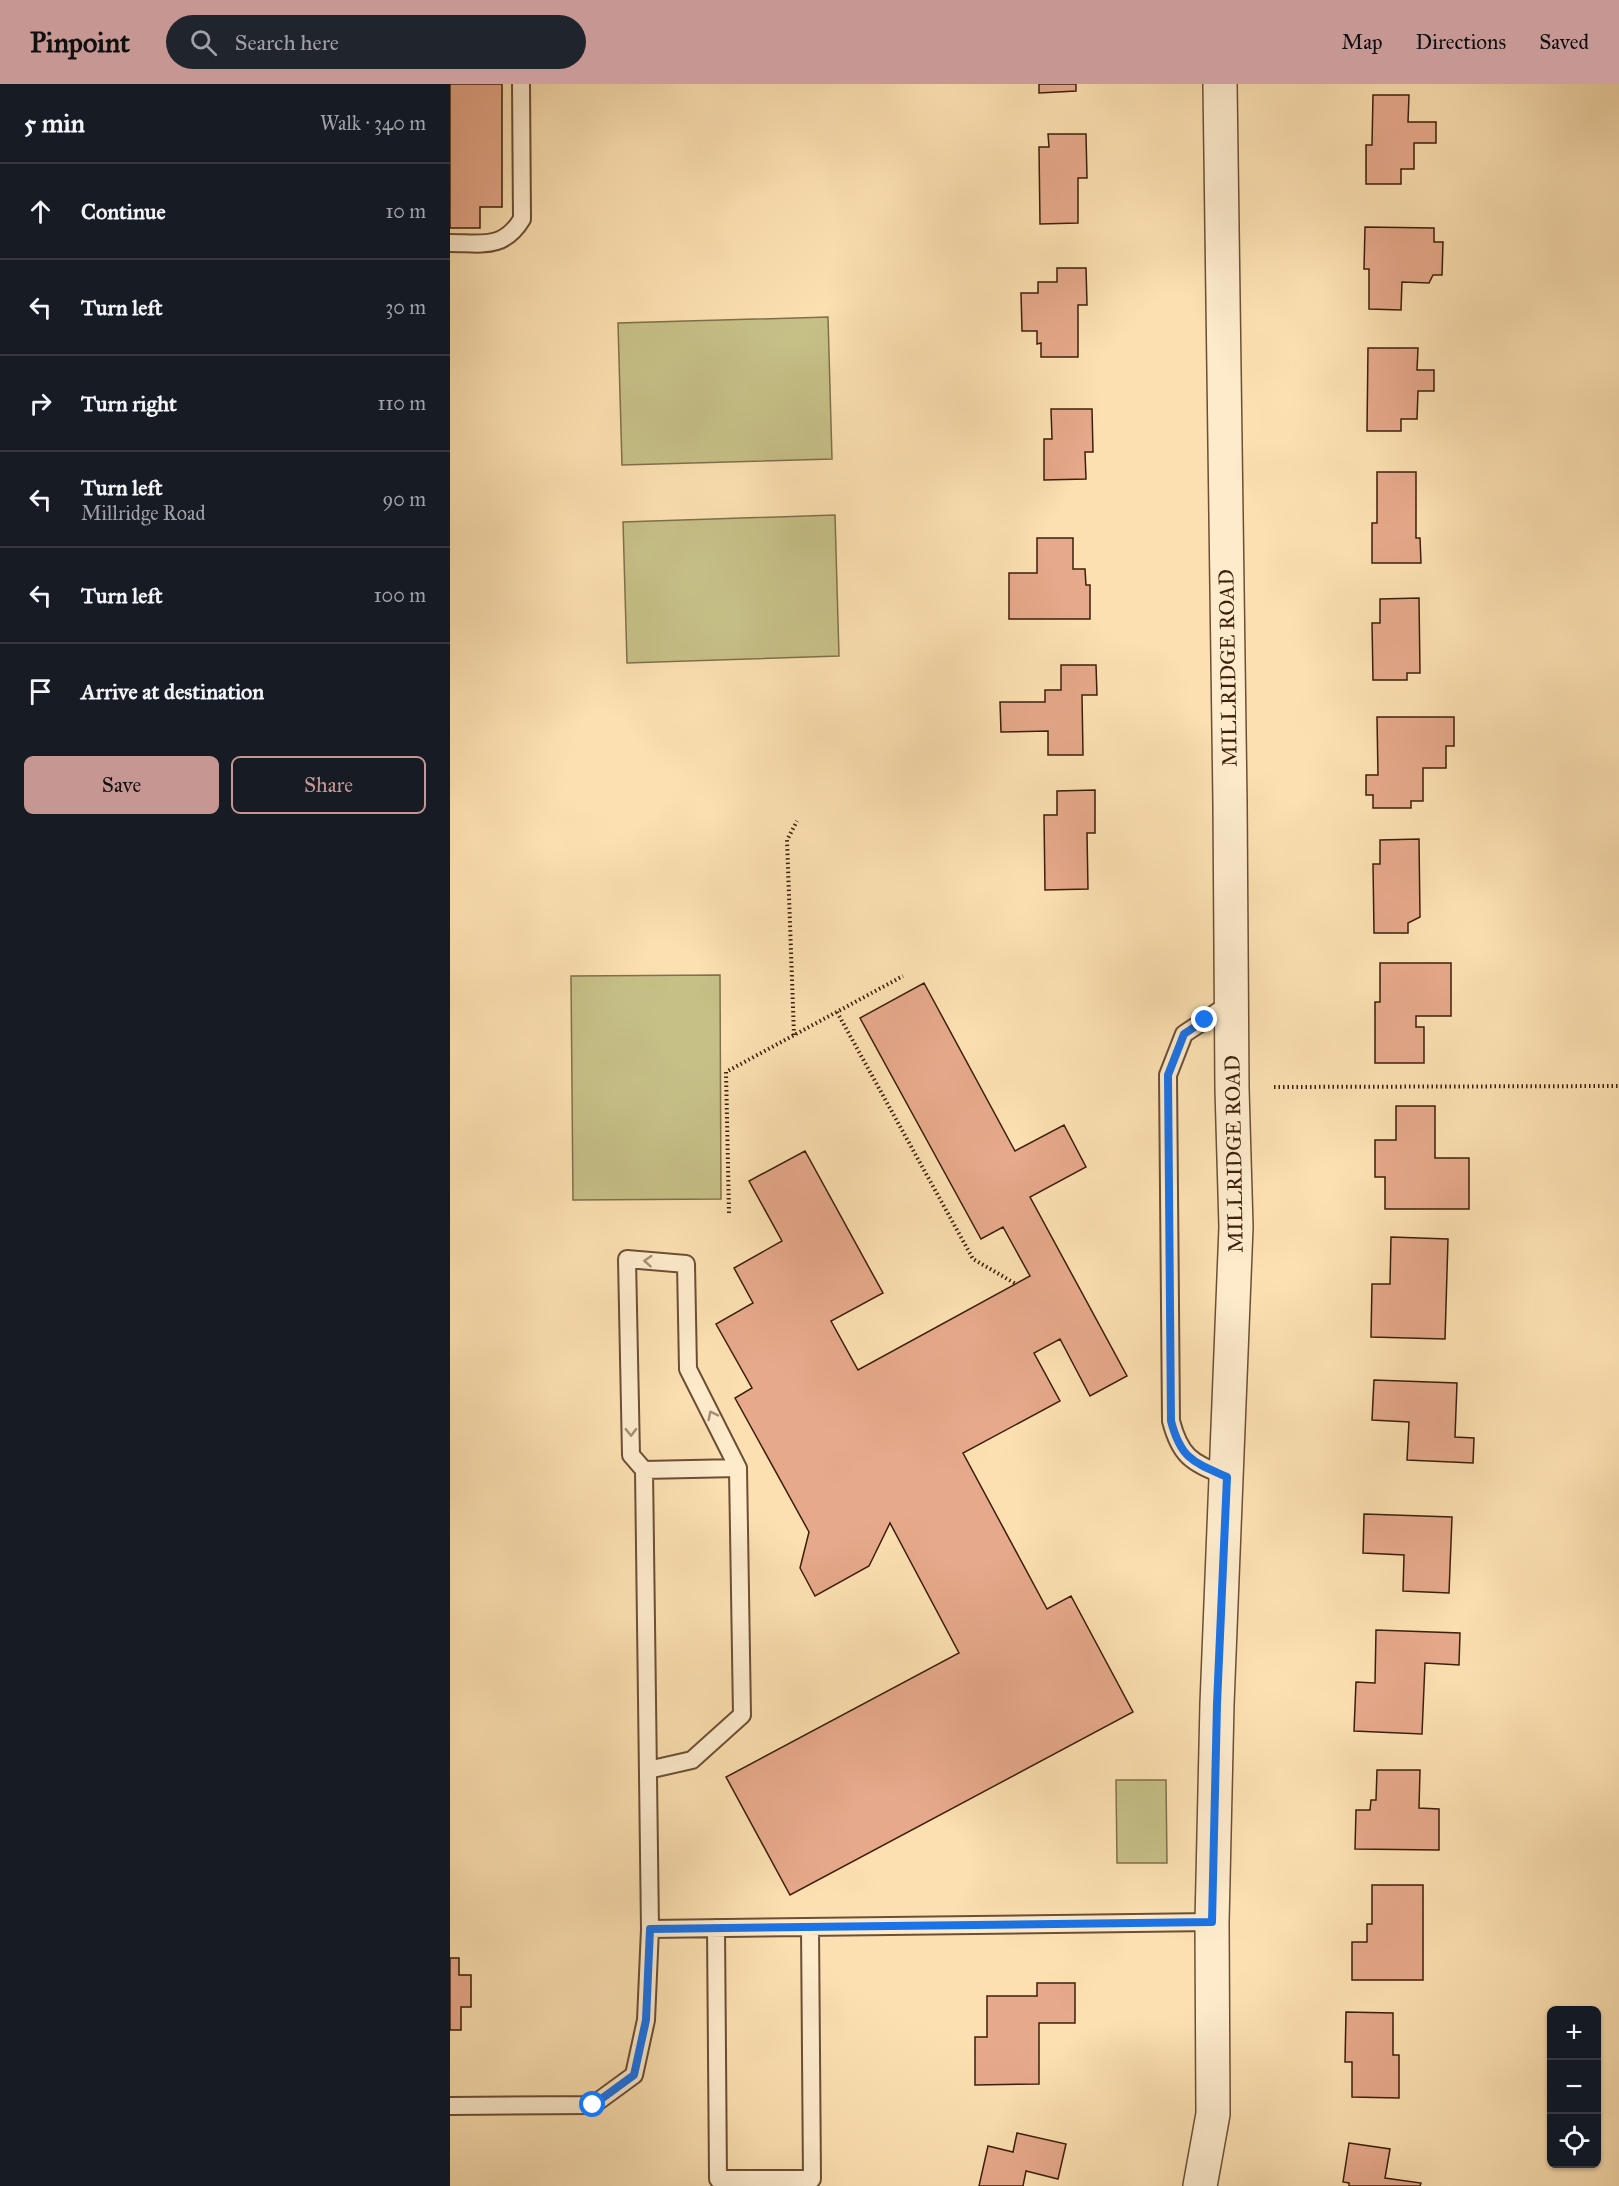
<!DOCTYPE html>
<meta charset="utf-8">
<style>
body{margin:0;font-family:"IM FELL Great Primer",serif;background:#20242c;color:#f1f3f6}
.controls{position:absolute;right:18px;bottom:18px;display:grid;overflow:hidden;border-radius:9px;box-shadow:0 2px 4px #0004}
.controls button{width:54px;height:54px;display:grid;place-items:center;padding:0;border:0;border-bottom:2px solid #363941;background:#171b24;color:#f1f3f6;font:30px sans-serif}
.stop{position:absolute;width:18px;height:18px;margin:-14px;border:4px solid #1a73e8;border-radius:50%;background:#fff}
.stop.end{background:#1a73e8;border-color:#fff;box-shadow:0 2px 6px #0008}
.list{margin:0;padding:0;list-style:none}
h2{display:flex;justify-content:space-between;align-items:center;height:78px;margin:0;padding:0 24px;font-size:26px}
h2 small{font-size:20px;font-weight:400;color:#9ea1a6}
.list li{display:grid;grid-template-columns:39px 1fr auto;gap:18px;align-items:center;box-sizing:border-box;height:96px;padding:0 24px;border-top:2px solid #363941}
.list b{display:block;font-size:22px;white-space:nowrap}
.list p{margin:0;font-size:20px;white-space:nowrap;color:#9ea1a6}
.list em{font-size:20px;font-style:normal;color:#9ea1a6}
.actions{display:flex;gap:12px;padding:18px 24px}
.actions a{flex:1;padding:14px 0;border:2px solid #c59692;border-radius:9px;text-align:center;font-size:21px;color:#c59692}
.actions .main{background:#c59692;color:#111}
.icon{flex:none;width:33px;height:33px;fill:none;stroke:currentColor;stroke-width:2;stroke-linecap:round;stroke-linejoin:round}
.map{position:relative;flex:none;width:1169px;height:2102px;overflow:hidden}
header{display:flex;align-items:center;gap:36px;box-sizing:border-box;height:84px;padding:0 30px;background:#c59692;color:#111}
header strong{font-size:28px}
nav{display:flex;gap:33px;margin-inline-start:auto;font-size:21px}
.search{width:420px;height:54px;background:#20242c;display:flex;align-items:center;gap:15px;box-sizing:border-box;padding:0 21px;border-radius:33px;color:#9ea1a6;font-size:22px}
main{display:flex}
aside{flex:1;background:#171b24}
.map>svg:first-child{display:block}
.green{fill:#c6c087;stroke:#81704a;stroke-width:1.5}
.building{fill:#e6a98b;stroke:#3c1f0c;stroke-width:1.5}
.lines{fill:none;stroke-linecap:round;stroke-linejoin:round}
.lane-casing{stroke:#6c4f35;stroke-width:20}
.street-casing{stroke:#6c4f35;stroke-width:36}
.path{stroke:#3c1f0c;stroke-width:4;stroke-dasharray:1.5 3;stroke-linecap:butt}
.lane{stroke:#fdebcc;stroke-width:16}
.street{stroke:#fdebcc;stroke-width:33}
.oneway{stroke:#a68f76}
.route{stroke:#1a73e8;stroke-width:8}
.labels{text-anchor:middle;stroke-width:4.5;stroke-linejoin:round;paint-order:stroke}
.street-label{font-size:21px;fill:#3c1f0c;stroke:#fdebcc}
</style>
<header>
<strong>Pinpoint</strong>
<div class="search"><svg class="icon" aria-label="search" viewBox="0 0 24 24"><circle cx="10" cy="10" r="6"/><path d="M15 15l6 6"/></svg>Search here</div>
<nav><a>Map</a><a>Directions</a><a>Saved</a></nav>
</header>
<main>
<aside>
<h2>5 min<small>Walk · 340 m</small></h2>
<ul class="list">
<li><svg class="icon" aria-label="ahead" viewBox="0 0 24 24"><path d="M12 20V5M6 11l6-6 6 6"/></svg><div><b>Continue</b></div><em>10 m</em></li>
<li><svg class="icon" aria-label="left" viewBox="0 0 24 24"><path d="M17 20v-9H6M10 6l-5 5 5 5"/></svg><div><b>Turn left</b></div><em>30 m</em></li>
<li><svg class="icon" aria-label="right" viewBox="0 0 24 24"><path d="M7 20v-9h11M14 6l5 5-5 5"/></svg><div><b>Turn right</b></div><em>110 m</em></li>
<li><svg class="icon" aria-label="left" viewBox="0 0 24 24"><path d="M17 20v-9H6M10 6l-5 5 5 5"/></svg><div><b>Turn left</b><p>Millridge Road</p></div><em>90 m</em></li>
<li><svg class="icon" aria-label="left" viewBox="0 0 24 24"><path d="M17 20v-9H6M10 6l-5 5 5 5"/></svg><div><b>Turn left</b></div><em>100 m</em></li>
<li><svg class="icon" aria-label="arrive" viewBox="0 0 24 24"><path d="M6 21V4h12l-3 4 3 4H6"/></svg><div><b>Arrive at destination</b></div></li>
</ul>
<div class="actions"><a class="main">Save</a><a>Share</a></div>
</aside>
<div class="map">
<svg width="1169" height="2102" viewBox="0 0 1169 2102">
<rect width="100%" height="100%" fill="#fce0b1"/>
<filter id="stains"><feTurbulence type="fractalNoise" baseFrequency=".00333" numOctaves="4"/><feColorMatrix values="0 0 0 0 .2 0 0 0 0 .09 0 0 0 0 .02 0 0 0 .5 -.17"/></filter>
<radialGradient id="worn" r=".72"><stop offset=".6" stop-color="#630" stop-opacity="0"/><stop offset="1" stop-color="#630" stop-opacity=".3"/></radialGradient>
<path class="green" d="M378,233l4,142 -210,6 -4,-142z
M385,431l4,141 -212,7 -4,-141z
M270,891l1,224 -148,1 -2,-224z
M666,1696h50l1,83h-50z"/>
<path class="building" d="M0,0h52v123h-22v21h-30z
M589,0h37v7l-37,2z
M923,11h36l-1,27h28v21h-22v26h-13v15h-35v-39h6z
M598,50h38l1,44h-9v45l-38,1 -1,-77h10z
M915,143l69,1v14h9l-1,33h-9l-4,8 -27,-1 -1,28 -32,-1v-40h-5z
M607,184h29l1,37h-9v52h-37v-14l-4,1v-13h-15l-1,-38h17v-11h19z
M918,264h50l-1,22h17v21h-16l-1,28h-16v12h-34z
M601,325h41l1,43h-8l1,27 -42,1v-41h8z
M927,388h39v66h4l1,25h-49v-40h5z
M587,454h36v31h12l1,16h4v34h-81v-46h28z
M969,514l1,75h-13v7h-34l-1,-57h8v-24z
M611,581h35l1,30h-15l1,60h-35v-24l-47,1 -1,-30h45v-12h16z
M927,633h77v29h-8v22h-23v33h-12v7h-38v-13h-7v-20h12z
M645,706v43h-8l1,56 -43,1 -1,-75h13v-24z
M969,755l1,78 -12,6v10h-34l-1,-69h7v-24z
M930,879h71v53h-35v11h8v36h-49v-61h5z
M474,899l91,168 49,-26 22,42 -56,30 97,179 -37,20 -30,-57 -26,14 26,48 -97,52 84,156 24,-13 62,116 -343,183 -64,-118 233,-124 -69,-130 -21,43 -54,30 -15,-28 9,-36 -74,-134 17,-10 -36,-64 37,-21 -19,-35 48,-27 -33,-60 56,-30 78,142 -52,28 27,49 172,-94 -27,-49 -22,12 -121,-221z
M946,1022h39v52h34v51h-84v-32h-10v-37h21z
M941,1153l57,2 -3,100 -74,-2 1,-53h18z
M924,1296l83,3 -2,54 19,1 -1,25 -66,-3 2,-38 -37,-2z
M914,1430l88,3 -3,76 -46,-2 1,-36 -41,-2z
M926,1546l84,3 -1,32 -34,-2 -3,71 -68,-3 2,-49 19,1z
M927,1686h43l-1,38 20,1v41l-84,-1 1,-39h14l1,-10h5z
M922,1801h51v95h-71v-38h15v-18h5z
M0,1874h9v17h12v32h-10v23h-11z
M587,1899h38v40h-36v61l-64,1v-48h12v-41h50z
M896,1928l47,1v42h6v43l-47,-1v-35h-7z
M567,2049l49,11 -8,35 -32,-8 -3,15h-44l9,-40 25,6z
M899,2059l41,6 -5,29 36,5 -1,3h-71v-3l-6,-1z"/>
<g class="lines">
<g class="lane-casing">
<path id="lane" d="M0,159c32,0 53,7 72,-24l-1,-135
M194,1386l-13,-15 -4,-196 59,5 2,105 50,99
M777,1393c-34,-15 -46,-18 -56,-56l-3,-346 16,-41 48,-32
M266,1844l2,251h94l-2,-252
M200,1845l562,-7
M0,2022l143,-1 41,-30 12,-55 4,-91 -6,-459 94,-2 4,247 -50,45 -44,10"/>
</g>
<g class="street-casing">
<path id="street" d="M750,2102l13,-72 -1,-192 5,-218 19,-477 -4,-138 -2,-286 -10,-719"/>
</g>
<path class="path" d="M387,928l136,247 43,25
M344,951l-7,-195 10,-19
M824,1003l345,-1
M279,1129l-3,-141 177,-96"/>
<use href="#lane" class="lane"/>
<use href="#street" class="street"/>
</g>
<defs><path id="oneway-chevron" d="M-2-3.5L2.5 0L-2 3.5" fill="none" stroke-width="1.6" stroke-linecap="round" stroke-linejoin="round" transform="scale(1.5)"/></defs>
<g class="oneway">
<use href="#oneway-chevron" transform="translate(198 1177) rotate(-176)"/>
<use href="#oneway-chevron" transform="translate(262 1331) rotate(-116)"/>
<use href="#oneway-chevron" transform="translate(181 1348) rotate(89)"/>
</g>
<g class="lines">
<path class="route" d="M143,2021l41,-30 12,-55 4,-91 562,-7 5,-218 10,-227c-34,-15 -46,-18 -56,-56l-3,-346 16,-41 21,-14"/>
</g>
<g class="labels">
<g class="street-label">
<text transform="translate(778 584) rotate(-91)" y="7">MILLRIDGE ROAD</text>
<text transform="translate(784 1070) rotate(-91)" y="7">MILLRIDGE ROAD</text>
</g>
</g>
<rect width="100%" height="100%" filter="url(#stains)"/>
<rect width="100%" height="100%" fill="url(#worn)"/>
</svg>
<div class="controls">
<button>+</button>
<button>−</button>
<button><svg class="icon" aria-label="locate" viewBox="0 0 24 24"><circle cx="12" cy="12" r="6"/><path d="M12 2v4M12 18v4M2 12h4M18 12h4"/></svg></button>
</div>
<div class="stop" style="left:143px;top:2021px"></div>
<div class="stop end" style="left:755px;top:936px"></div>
</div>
</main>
